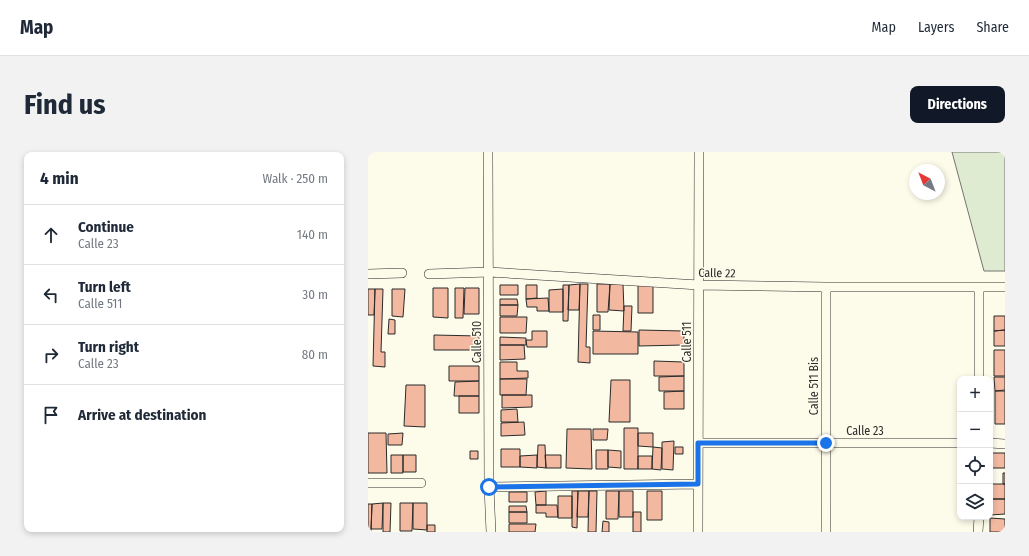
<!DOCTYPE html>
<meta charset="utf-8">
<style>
body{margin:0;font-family:"Fira Sans Condensed",sans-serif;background:#f2f2f3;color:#1f2937}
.controls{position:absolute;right:12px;bottom:12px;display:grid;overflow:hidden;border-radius:8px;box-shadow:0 2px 6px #0003}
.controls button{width:36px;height:36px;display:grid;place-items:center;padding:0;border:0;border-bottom:1px solid #e0e1e3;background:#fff;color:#1f2937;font:20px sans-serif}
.compass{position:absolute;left:541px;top:12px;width:36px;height:36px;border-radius:50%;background:#fff;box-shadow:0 2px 6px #0003;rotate:318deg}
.stop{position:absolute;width:12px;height:12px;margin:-9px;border:3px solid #1a73e8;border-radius:50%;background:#fff}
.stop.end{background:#1a73e8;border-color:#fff;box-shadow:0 1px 4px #0008}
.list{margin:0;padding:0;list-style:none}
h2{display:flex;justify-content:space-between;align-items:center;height:52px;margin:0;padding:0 16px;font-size:17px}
h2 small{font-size:13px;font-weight:400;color:#747a83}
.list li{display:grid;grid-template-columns:26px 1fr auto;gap:12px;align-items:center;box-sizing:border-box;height:60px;padding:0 16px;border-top:1px solid #e0e1e3}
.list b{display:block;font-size:15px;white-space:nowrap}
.list p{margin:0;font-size:13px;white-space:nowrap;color:#747a83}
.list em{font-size:13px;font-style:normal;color:#747a83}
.icon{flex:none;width:22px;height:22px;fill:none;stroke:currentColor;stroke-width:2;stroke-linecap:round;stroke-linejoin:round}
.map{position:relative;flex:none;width:637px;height:380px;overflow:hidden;border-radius:8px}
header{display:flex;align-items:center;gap:24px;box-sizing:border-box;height:56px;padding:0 20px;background:#fff;border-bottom:1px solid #e0e1e3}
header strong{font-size:19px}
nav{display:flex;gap:22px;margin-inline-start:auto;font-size:14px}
.intro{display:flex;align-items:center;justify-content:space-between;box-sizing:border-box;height:96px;padding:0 24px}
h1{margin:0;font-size:28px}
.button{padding:10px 18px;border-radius:8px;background:#111827;color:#fff;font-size:14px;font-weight:700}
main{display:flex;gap:24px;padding:0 24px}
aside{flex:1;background:#fff;border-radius:8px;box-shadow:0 2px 6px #0003}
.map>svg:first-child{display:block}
.green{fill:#deebd1;stroke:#74746e}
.building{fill:#f2b8a0;stroke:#2b2b2b}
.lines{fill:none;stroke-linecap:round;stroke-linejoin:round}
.minor-casing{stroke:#2b2b2b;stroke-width:10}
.minor{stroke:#fdfbea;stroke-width:9}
.route{stroke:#1a73e8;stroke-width:5}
.labels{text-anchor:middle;stroke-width:3;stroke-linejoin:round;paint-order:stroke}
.street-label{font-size:12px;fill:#2b2b2b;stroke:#fdfbea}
</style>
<header>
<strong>Map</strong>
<nav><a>Map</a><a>Layers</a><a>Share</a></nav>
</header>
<div class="intro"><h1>Find us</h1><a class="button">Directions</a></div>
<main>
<aside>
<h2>4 min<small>Walk · 250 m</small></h2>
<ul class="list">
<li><svg class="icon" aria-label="ahead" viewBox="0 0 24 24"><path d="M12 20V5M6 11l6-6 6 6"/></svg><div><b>Continue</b><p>Calle 23</p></div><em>140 m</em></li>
<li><svg class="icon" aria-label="left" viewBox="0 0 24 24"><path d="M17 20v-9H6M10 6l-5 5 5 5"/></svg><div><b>Turn left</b><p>Calle 511</p></div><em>30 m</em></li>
<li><svg class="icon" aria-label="right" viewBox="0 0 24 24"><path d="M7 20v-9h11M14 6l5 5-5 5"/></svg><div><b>Turn right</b><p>Calle 23</p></div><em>80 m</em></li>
<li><svg class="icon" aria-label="arrive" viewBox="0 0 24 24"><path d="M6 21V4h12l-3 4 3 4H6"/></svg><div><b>Arrive at destination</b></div></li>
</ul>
</aside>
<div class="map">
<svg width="637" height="380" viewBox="0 0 637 380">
<rect width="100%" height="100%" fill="#fdfbea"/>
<path class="green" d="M584,0h53v119h-21z"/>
<path class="building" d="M212,132l-1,26h-11l1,-25z
M212,132h8l-2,63h4v16l-12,-1z
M229,132h13l-2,28h-11z
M242,132h13l1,27 -15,-1z
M270,132h15v29h-15z
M132,133h18v10h-18z
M158,133h11v13l-11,1z
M195,133h6l-1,36h-5z
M65,136h15v30l-15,-1z
M87,136h9l-1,30h-8z
M97,136h14v26h-15z
M0,137h7l-1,26h-6z
M7,137h8l-2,63h4v15l-12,-1z
M24,137h13l-2,28 -11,-1z
M195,137v23h-14v-22z
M180,146l1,13h-12v-4h-10l-1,-8z
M132,147h17l1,6h-18z
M132,153h18l-1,11h-17z
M256,154h8l-1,25h-8z
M225,163h7v15h-7z
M626,164h11v14l-11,1z
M132,165h27l-1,16h-26z
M21,167l6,1v14h-7z
M271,178l45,1v14l-45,1z
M637,178v16h-11v-15z
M164,179h15v16h-20l-1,-7h6z
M225,179l45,1v22h-45z
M66,183l45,1v14h-45z
M132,185l26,1v7h-26z
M132,193h24l1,14 -25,1z
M626,198h11v26h-11z
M286,209l30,1v14h-30z
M132,210h17v9h11v7l-28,1z
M81,214h30v15h-30z
M316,224v15h-25v-14z
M626,225h11v13l-10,1z
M132,227h27l-1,16h-26z
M243,228h19v42h-21z
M111,229v15h-25l1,-14z
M38,233h19v42l-21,-1z
M316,239v18h-20v-17z
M627,239h10v33h-10z
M134,243h30v12l-30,1z
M91,244h20v17h-20z
M149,257l1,13h-17v-12z
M156,270l1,13 -24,1v-13z
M256,276h14v41h-14z
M199,277h24l1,40 -26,-1z
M225,277h15l-1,11h-14z
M0,281h18l1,40h-19z
M35,281l-1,12h-14v-11z
M270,281h15v14l-15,-1z
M306,289l-1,29 -11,-1v-27z
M170,293h7l1,23 -9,-1z
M285,295l9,1 -1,22 -9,-1z
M307,295h8v7h-8z
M133,297h19v18h-19z
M228,298h12v19h-12z
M240,298l13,1v17l-13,-1z
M102,299h8v8h-8z
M622,301h15v15h-15z
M23,303h12v18h-12z
M35,303h13v17h-13z
M169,303v13l-17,-1v-11z
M177,303h16v13h-15z
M270,304h14v13h-14z
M635,321h2v11h-2z
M622,332h15v15h-15z
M178,339v14h-10l-1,-13z
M204,339h6l-1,37 -5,-1z
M210,339h11l-1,26h-11z
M221,339h8l-1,41h-8z
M238,339h13l-1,28h-12z
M251,339h14v26h-14z
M279,339h15v29h-15z
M141,340h18v10h-18z
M190,344h14v22h-14z
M622,347h15v15l-15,1z
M15,351l-1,26h-11l1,-25z
M15,351h8l-1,29h-7z
M32,351h13l-1,28h-12z
M45,351h14v27l-14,-1z
M0,352h4l-1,28h-3z
M168,353h21l1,12h-12v-4h-10z
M141,354h17l1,6h-18z
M141,360h18v11h-18z
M265,360h8v20h-8z
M622,366l15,1v13h-15z
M235,369l6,1v10h-7z
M141,372h27l-1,8h-26z
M59,373h8v7h-8z"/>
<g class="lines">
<g class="minor-casing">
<path id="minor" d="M120,0l1,335 2,45
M0,122l34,-1
M61,122l60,-2 210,13 127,2h179
M458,135v245
M611,135v92
M330,291h262
M622,291l15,1
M0,331h53
M121,335l209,-3
M330,380l1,-380
M610,380l1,-15"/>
</g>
<use href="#minor" class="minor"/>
</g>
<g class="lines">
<path class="route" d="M121,335l209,-3v-41h128"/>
</g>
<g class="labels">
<g class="street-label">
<text transform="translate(349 121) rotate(1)" y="4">Calle 22</text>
<text transform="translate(109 190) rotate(-90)" y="4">Calle 510</text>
<text transform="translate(319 190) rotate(-90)" y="4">Calle 511</text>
<text transform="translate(446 234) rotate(-90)" y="4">Calle 511 Bis</text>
<text x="497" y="283">Calle 23</text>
</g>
</g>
</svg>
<div class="controls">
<button>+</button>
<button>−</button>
<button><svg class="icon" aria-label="locate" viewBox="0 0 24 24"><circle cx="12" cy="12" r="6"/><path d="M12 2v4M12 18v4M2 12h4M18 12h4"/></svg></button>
<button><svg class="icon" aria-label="layers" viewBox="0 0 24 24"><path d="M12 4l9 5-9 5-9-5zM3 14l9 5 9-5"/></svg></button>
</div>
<svg class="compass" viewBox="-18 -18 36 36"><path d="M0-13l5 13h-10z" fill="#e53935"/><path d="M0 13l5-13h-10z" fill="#747a83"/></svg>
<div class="stop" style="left:121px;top:335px"></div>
<div class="stop end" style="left:458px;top:291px"></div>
</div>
</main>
